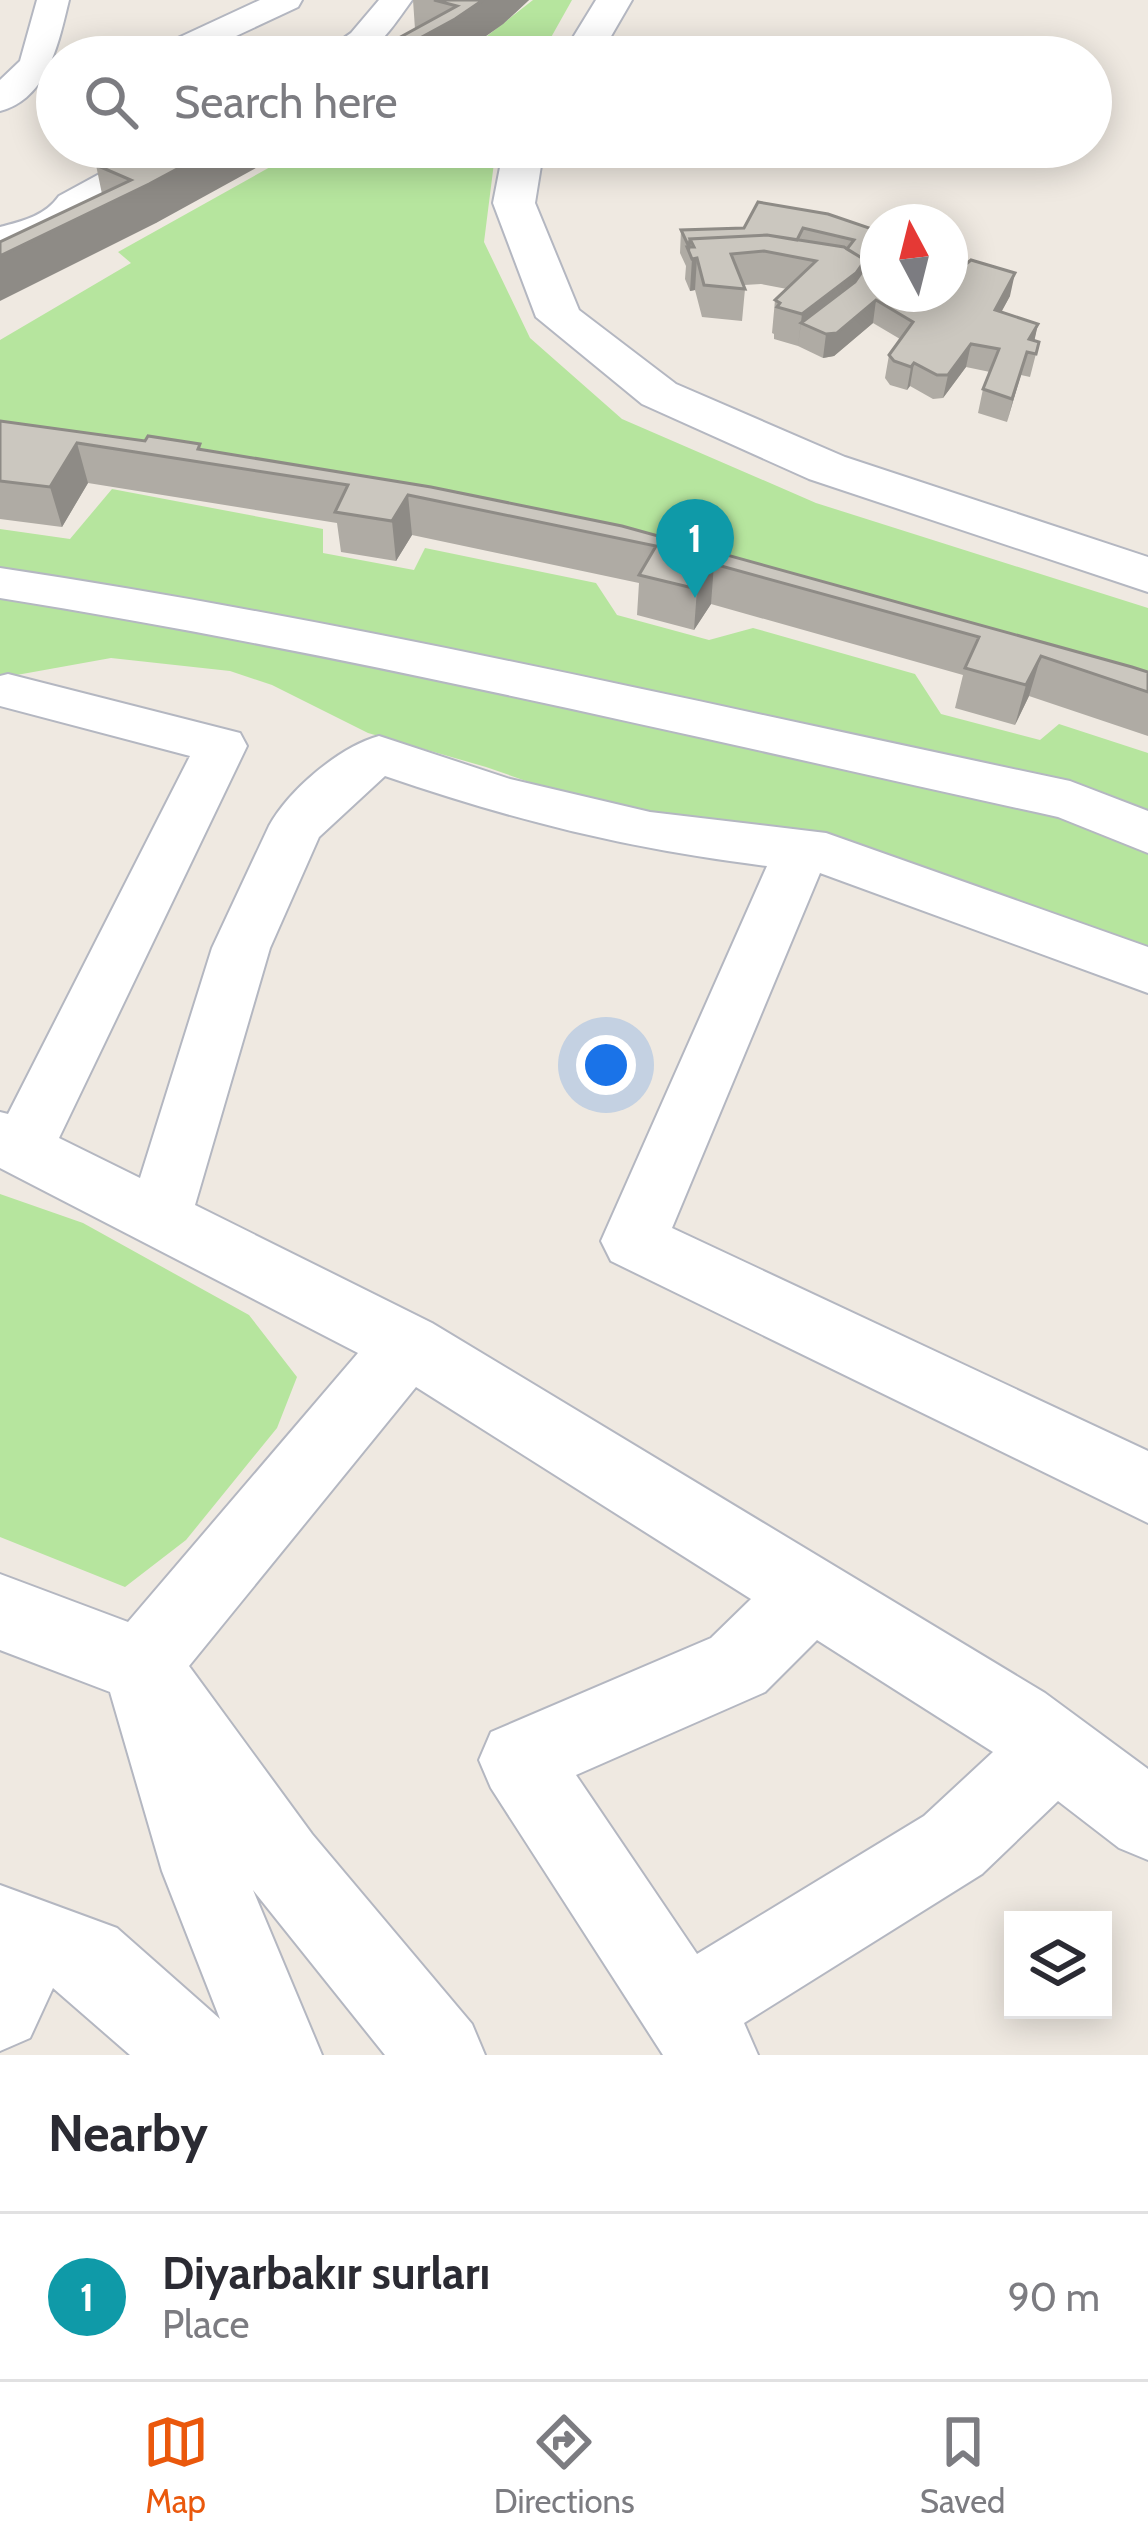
<!DOCTYPE html>
<meta charset="utf-8">
<style>
body{margin:0;font-family:Cabin,sans-serif;background:#f7f7f7;color:#2b2b33}
.controls{position:absolute;right:36px;bottom:36px;display:grid;overflow:hidden;border-radius:0px;box-shadow:0 6px 30px #0003}
.controls button{width:108px;height:108px;display:grid;place-items:center;padding:0;border:0;border-bottom:3px solid #e1e1e2;background:#fff;color:#2b2b33;font:60px sans-serif}
.compass{position:absolute;left:860px;top:204px;width:108px;height:108px;border-radius:50%;background:#fff;box-shadow:0 6px 30px #0003;rotate:353deg}
.you{position:absolute;left:606px;top:1065px;width:42px;height:42px;margin:-30px;border:9px solid #fff;border-radius:50%;background:#1a73e8;box-shadow:0 0 0 18px #1a73e833}
.badge{display:grid;place-items:center;width:78px;height:78px;border-radius:50%;background:#ea580c;color:#fff;font-size:39px;font-weight:700}
.pin{position:absolute;translate:-50% -99px;filter:drop-shadow(0 3px 6px #0008)}
.pin::after{content:'';position:absolute;top:63px;width:42px;height:36px;background:inherit;clip-path:polygon(0 0,100% 0,50% 100%)}
.list{margin:0;padding:0;list-style:none}
h2{display:flex;justify-content:space-between;align-items:center;height:156px;margin:0;padding:0 48px;font-size:51px}
h2 small{font-size:39px;font-weight:400;color:#7c7c81}
.list li{display:grid;grid-template-columns:78px 1fr auto;gap:36px;align-items:center;box-sizing:border-box;height:168px;padding:0 48px;border-top:3px solid #e1e1e2}
.list b{display:block;font-size:45px;white-space:nowrap}
.list p{margin:0;font-size:39px;white-space:nowrap;color:#7c7c81}
.list em{font-size:39px;font-style:normal;color:#7c7c81}
.icon{flex:none;width:66px;height:66px;fill:none;stroke:currentColor;stroke-width:2;stroke-linecap:round;stroke-linejoin:round}
.map{position:relative;flex:none;width:1148px;height:2055px;overflow:hidden}
.search{position:absolute;background:#fff;box-shadow:0 6px 30px #0003;left:36px;right:36px;top:36px;height:132px;display:flex;align-items:center;gap:30px;box-sizing:border-box;padding:0 42px;border-radius:66px;color:#7c7c81;font-size:45px}
.sheet{height:324px;background:#fff}
nav{display:flex;justify-content:space-around;align-items:center;box-sizing:border-box;height:168px;border-top:3px solid #e1e1e2;background:#fff;font-size:33px;color:#7c7c81}
nav a{display:grid;justify-items:center;gap:6px}
nav .on{color:#ea580c}
.map>svg:first-child{display:block}
.green{fill:#b6e59e}
.lines{fill:none;stroke-linecap:round;stroke-linejoin:round}
.minor-casing{stroke:#b4b7c1;stroke-width:4}
.tertiary-casing{stroke:#b4b7c1;stroke-width:4}
.minor{fill:#fff;fill-rule:evenodd}
.tertiary{fill:#fff;fill-rule:evenodd}
.wall{fill:#afaba4}
.shaded-wall{fill:#8e8b86}
.building{fill:#cbc7bf;stroke:#8e8b86;stroke-width:3}
</style>
<div class="map">
<svg width="1148" height="2055" viewBox="0 0 1148 2055">
<rect width="100%" height="100%" fill="#efe9e1"/>
<path class="green" d="M533,0h39l-32,57h-80z
M306,147h190l-12,95 46,96 92,81 194,84 332,105v84l-723,-186 -425,-52v-114l131,-77 -13,-11z
M112,489l211,40v24l91,17 11,-22 171,35 21,32 92,25 44,-12 162,46 26,40 99,26 19,-16 89,29v198l-530,-138 -132,-46 -118,-34 -96,-48 -42,-14 -119,-13 -111,20v-149l70,10z
M0,1194l83,29 166,92 48,62 -20,51 -91,112 -61,47 -125,-50z"/>
<g class="lines">
<g class="minor-casing">
<path id="minor" d="M37,0h32c-10,41 -21,99 -69,111v-31l20,-19z
M260,0h42l-4,7 -107,50h-44l5,-7z
M379,0h33c-33,46 -37,57 -95,57l34,-24z
M149,147h45l-5,8 -99,54c-14,29 -61,34 -90,42v-24c23,-6 45,-11 59,-31z
M0,568c359,54 714,138 1070,213l78,30v42l-90,-36c-352,-77 -702,-162 -1058,-219z
M8,674l232,59 7,13 -188,392 81,40 72,-230 57,-122c20,-36 70,-79 110,-90l131,43 140,33 176,21 322,114v46l-328,-120 -148,355 476,223v72l-537,-262 -10,-20 166,-375c-138,-17 -251,-45 -382,-90l-66,61 -49,111 -75,257 237,118 613,370 103,76v91l-29,-12 -61,-47 -76,73 -238,149 14,32h-95l-172,-267 -12,-28 12,-28 220,-94 40,-39 -335,-212 -227,279 123,168 160,190 13,31h-100l-132,-165 69,165h-192l-77,-67 -23,50 -30,13v-166l117,43 103,91 -58,-148 -52,-179 -110,-42v-76l128,48 230,-269 -358,-185v-56l8,2 182,-358 -190,-50v-30zM817,1640l176,112 -69,64 -227,138 -121,-179 189,-83z"/>
</g>
<g class="tertiary-casing">
<path id="tertiary" d="M596,0h36l-33,57h-38z
M504,147h40l-9,56 44,107 97,74 169,73 303,100v35l-339,-113 -167,-75 -106,-87 -43,-114z"/>
</g>
<use href="#minor" class="minor"/>
<use href="#tertiary" class="tertiary"/>
</g>
<path class="wall" d="M413,0h116l-26,24 -47,33h-92l51,-28z
M191,151l-35,72 -54,-29 -6,-29z
M758,202l120,29v63l132,2 -9,16 37,12 -4,16 5,2 -9,35 -9,-2 -14,47 -29,-9 5,-24 7,-17 -24,-5 -23,31 -10,1 -23,-13 -3,4 -17,-5 -5,-7 4,-23 11,-16 -27,-16 -39,33 -11,2 -25,-12 -24,-7v-5l-2,-1 3,-33 12,-11 -26,-5 -17,1 1,4 -3,32 -40,-4 -7,-27 -5,1 -5,-12 1,-13 -6,-13 1,-23 63,-2z
M0,421l145,20 55,3 1,6 230,37 717,185v64l-119,-40 -14,29 -60,-17 8,-33 -252,-71 -17,26 -57,-15 2,-32 -227,-48 -16,26 -55,-9 -4,-29 -249,-40 -26,44 -62,-8z"/>
<path class="shaded-wall" d="M483,0h46l-26,24 -47,33h-71z
M218,147h76l-138,76 -156,78v-45z
M697,258l-2,32 -5,1 2,-32z
M865,260l-4,32 -60,31 -3,23 4,-32z
M1015,273l-5,23 -20,37 5,-23z
M876,300l-3,23 -39,33 -11,2 3,-24z
M1038,324l-5,23 -6,5 -20,70 22,-83z
M971,344l-5,23 -23,31 5,-23z
M914,363l-4,23 -3,4 4,-23z
M77,443l11,40 -26,44 -12,-40z
M408,495l4,40 -16,26 -4,-40z
M714,564l-3,40 -17,26 3,-41z
M1041,656l-12,40 -14,29 11,-40z"/>
<path class="building" d="M434,0h49l-28,19 -70,38h-21l93,-51z
M130,147h53l8,4 7,-4h20l-69,37 -149,72v-14l131,-62 -35,-15z
M758,202l70,12 50,17v63h72v-17l21,-17 44,13 -20,37 43,14 -9,15 10,3 -3,12 -9,-2 -15,47 -29,-10 16,-40 -28,-5 -23,31h-11l-23,-12 -3,4 -17,-6 -5,-6 24,-33 -37,-22 -39,33 -11,1 -25,-11 54,-41 9,-13 1,-9 -18,-11 7,-9 -51,-12 -6,12 -30,-5 -77,4 -1,8 -8,-17 63,-2z
M767,235l77,12 21,13 -9,13 -54,41 -25,-7 3,-4 -5,-3 41,-39 -52,-10 -33,3 14,35 -41,-4 -7,-27 -5,1 -5,-12h7l-4,-8z
M0,421l145,20 3,-5 52,8 -2,5 233,38 191,39 510,141 16,5v20l-107,-36 -15,29 -61,-17 14,-31 -265,-73 -17,25 -58,-14 17,-29 -248,-51 -16,26 -57,-9 13,-27 -271,-42 -27,44 -50,-6z"/>
</svg>
<div class="controls">
<button><svg class="icon" aria-label="layers" viewBox="0 0 24 24"><path d="M12 4l9 5-9 5-9-5zM3 14l9 5 9-5"/></svg></button>
</div>
<svg class="compass" viewBox="-18 -18 36 36"><path d="M0-13l5 13h-10z" fill="#e53935"/><path d="M0 13l5-13h-10z" fill="#7c7c81"/></svg>
<div class="you"></div>
<div class="pin badge" style="left:695px;top:598px;background:#0f9aa8">1</div>
<div class="search"><svg class="icon" aria-label="search" viewBox="0 0 24 24"><circle cx="10" cy="10" r="6"/><path d="M15 15l6 6"/></svg>Search here</div>
</div>
<section class="sheet">
<h2>Nearby<small></small></h2>
<ul class="list">
<li><span class="badge" style="background:#0f9aa8">1</span><div><b>Diyarbakır surları</b><p>Place</p></div><em>90 m</em></li>
</ul>
</section>
<nav>
<a class="on"><svg class="icon" aria-label="map" viewBox="0 0 24 24"><path d="M3 6l6-2 6 2 6-2v14l-6 2-6-2-6 2zM9 4v14M15 6v14"/></svg>Map</a>
<a><svg class="icon" aria-label="directions" viewBox="0 0 24 24"><path d="M12 3l9 9-9 9-9-9zM9 14v-3h6M13 9l2 2-2 2"/></svg>Directions</a>
<a><svg class="icon" aria-label="saved" viewBox="0 0 24 24"><path d="M7 4h10v16l-5-4-5 4z"/></svg>Saved</a>
</nav>
